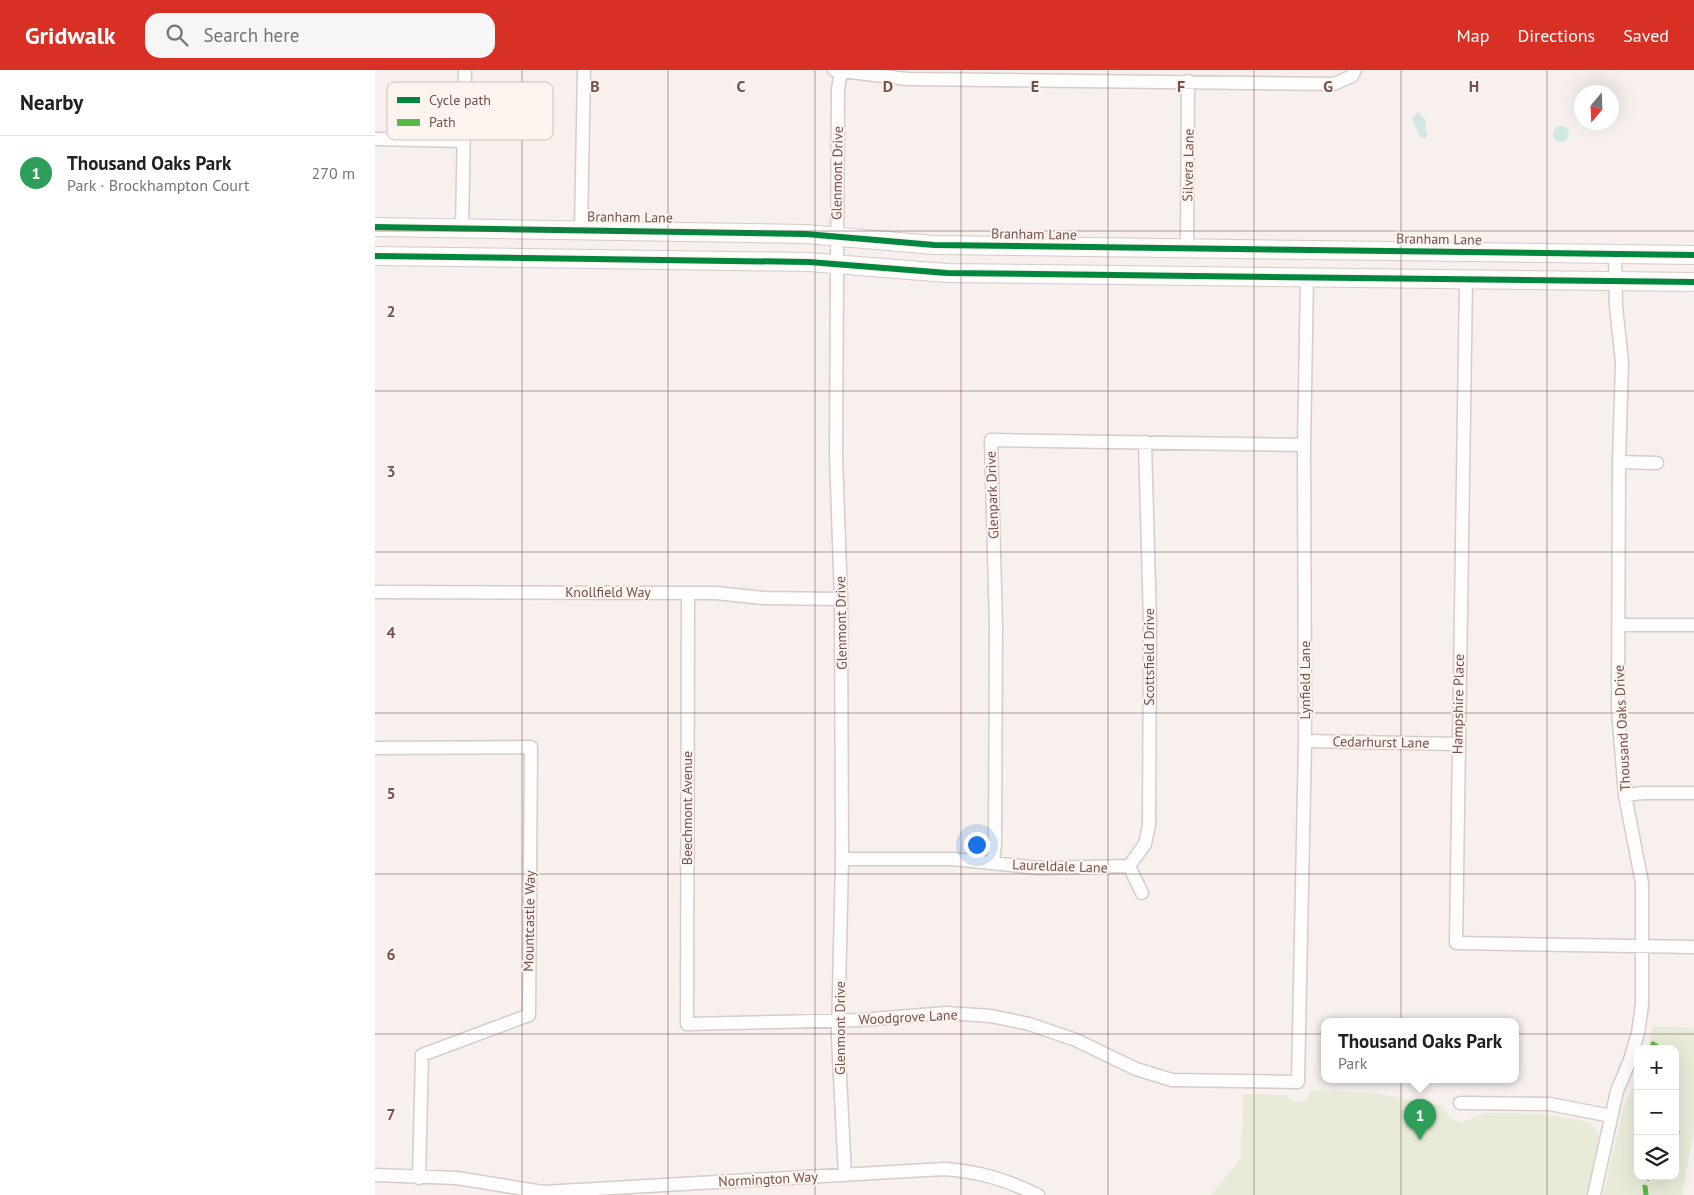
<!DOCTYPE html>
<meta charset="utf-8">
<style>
body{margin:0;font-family:"PT Sans",sans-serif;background:#f6f6f6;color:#202124}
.controls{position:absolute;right:15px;bottom:15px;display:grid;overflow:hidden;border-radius:10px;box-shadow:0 5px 20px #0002}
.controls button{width:45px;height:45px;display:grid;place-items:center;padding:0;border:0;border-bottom:1px solid #e0e0e0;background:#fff;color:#202124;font:25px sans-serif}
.compass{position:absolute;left:1199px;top:15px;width:45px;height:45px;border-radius:50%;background:#fff;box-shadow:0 5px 20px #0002;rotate:199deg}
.you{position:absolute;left:601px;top:774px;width:18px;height:18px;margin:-12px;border:4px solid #fff;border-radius:50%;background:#1a73e8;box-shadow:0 0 0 8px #1a73e833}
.badge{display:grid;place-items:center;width:32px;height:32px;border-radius:50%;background:#d93025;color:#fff;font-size:16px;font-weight:700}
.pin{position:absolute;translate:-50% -41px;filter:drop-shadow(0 1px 2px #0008)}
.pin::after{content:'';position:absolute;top:26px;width:18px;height:15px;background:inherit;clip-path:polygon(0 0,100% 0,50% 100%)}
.popup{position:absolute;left:946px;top:948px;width:198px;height:65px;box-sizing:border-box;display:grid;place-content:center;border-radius:10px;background:#fff;filter:drop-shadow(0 1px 4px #0005);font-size:16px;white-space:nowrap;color:#757577}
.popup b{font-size:19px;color:#202124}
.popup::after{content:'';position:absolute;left:50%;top:100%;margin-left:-10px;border:10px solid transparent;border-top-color:#fff}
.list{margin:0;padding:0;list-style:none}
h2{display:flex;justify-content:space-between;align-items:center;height:65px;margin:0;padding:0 20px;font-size:21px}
h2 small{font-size:16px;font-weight:400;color:#757577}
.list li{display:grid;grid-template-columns:32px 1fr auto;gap:15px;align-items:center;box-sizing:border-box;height:75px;padding:0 20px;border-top:1px solid #e0e0e0}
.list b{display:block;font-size:19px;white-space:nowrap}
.list p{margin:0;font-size:16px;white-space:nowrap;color:#757577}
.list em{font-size:16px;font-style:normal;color:#757577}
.icon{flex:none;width:28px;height:28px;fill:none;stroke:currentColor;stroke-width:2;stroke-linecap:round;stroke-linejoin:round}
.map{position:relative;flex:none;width:1319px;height:1125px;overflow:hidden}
header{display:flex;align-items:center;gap:30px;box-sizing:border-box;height:70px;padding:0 25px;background:#d93025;color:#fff}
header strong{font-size:24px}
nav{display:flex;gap:28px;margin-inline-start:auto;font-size:18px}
.search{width:350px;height:45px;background:#f6f6f6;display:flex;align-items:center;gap:12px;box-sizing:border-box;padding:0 18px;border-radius:15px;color:#757577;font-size:19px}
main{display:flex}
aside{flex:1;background:#fff}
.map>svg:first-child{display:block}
.green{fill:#e9ebd9}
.water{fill:#d0e7e2}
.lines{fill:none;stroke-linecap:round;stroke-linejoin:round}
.minor-casing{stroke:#d6ccca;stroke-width:15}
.secondary-casing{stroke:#d6cbc9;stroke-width:20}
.minor{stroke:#fefdfc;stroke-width:12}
.secondary{stroke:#fefdfc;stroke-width:18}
.quiet{stroke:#58b947;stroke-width:5;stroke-dasharray:10 5;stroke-linecap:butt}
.cycleway-casing{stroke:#fef4ef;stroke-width:9}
.cycleway{stroke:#00873e;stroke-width:6}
.grid{fill:none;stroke:#73524f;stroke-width:1;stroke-opacity:0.55}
.labels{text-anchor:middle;stroke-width:4;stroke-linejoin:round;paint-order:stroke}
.street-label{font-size:14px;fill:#73524f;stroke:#fef4ef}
.key{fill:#fef4ef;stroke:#d4c3bf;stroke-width:1}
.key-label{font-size:14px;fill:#73524f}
.grid-label{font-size:16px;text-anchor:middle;font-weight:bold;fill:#73524f;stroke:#fef4ef;stroke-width:4;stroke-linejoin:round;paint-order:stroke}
</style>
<header>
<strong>Gridwalk</strong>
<div class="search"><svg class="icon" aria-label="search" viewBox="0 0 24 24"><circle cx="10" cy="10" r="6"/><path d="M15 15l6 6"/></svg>Search here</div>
<nav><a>Map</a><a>Directions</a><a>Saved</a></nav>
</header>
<main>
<aside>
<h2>Nearby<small></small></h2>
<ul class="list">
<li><span class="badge" style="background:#2e9e5b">1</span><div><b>Thousand Oaks Park</b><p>Park · Brockhampton Court</p></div><em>270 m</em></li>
</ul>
</aside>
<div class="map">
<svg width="1319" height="1125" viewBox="0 0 1319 1125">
<rect width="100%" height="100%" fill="#f7f0ed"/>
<path class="green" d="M1278,956l41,2v102l-12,65h-79l20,-86 15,-33v100h37v-127h-28z
M936,1020l64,3 68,13 5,10 13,7 23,-10 59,1 45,8 8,8 3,7 -12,58h-376l30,-37 2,-64 43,1c6,7 12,8 20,5z"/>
<path class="water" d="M1043,42l8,9 -1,7 3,6 -3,5 -6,-4 -7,-16z
M1178 64a8 8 0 1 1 16 0a8 8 0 1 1-16 0Z"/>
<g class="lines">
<g class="minor-casing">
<path id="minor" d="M459,0l73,9 427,5 18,-8 3,-6
M466,2l-3,17 -2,366 5,144 1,260 -4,178 7,138
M0,69l88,2
M87,158l3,-158
M206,159l3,-159
M812,179l1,-168
M1091,209l-10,664 238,4
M1244,392l38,1
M0,522l341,1 47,5 78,1
M313,523l-1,431 174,-4 85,-7 45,3 38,8 47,16 60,29 36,11 126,2 7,-341 -1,-296 3,-167
M1243,555h76
M930,671l152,3
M0,678l156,-1 -2,268 -107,40 -3,123
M1250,725l18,-2h51
M467,789h110l87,9 90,-2 13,27
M618,792l2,-18 1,-217 -5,-187 313,5
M754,796l16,-22 4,-19 1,-203 -5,-180
M1085,1033l90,1 61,12
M0,1105l82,3 86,14 401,-23c37,3 60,10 94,26
M1219,1125l23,-104 13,-31 8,-27 4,-28v-122l-17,-88 -7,-85 1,-248 3,-100 -6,-55 -1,-53"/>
</g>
<g class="secondary-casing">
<path id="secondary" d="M0,157l431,7 128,11 760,10
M0,186l434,6 138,11 747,9"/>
</g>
<use href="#minor" class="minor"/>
<use href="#secondary" class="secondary"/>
<path class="quiet" d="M1276,973l10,6
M1300,1054l3,12 -3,5
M1271,1125l-1,-9 3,-10"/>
<g class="cycleway-casing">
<path id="cycleway" d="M0,157l431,7 128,11 760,10
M0,186l434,6 138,11 747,9"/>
</g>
<use href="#cycleway" class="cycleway"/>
</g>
<path class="grid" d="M147,0v1125M293,0v1125M440,0v1125M586,0v1125M733,0v1125M879,0v1125M1026,0v1125M1172,0v1125M0,161h1319M0,321h1319M0,482h1319M0,643h1319M0,804h1319M0,964h1319"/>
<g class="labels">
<g class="street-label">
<text transform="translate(813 95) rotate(-89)" y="5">Silvera Lane</text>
<text transform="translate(462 103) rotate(-89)" y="5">Glenmont Drive</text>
<text transform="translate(255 147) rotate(1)" y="5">Branham Lane</text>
<text transform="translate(659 164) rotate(1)" y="5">Branham Lane</text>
<text transform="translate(1064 169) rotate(1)" y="5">Branham Lane</text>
<text transform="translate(617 425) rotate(-92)" y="5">Glenpark Drive</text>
<text x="233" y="527">Knollfield Way</text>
<text transform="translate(466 553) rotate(-91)" y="5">Glenmont Drive</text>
<text transform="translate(774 587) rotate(-90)" y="5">Scottsfield Drive</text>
<text transform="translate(930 610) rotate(-90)" y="5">Lynfield Lane</text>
<text transform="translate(1083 634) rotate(-89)" y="5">Hampshire Place</text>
<text transform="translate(1247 658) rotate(-93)" y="5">Thousand Oaks Drive</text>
<text transform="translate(1006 672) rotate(1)" y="5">Cedarhurst Lane</text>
<text transform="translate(312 738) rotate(-90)" y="5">Beechmont Avenue</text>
<text transform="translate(685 796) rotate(2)" y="5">Laureldale Lane</text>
<text transform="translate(154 851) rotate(-89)" y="5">Mountcastle Way</text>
<text transform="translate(533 947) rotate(-3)" y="5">Woodgrove Lane</text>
<text transform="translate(465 958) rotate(-90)" y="5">Glenmont Drive</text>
<text transform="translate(393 1109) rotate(-3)" y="5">Normington Way</text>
</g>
</g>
<rect x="12" y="12" width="166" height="58" rx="8" class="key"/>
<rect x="22" y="27" width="23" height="6" fill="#00873e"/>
<rect x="22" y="49" width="23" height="7" fill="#58b947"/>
<g class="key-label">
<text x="54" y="35">Cycle path</text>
<text x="54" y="57">Path</text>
</g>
<g class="grid-label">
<text x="220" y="22">B</text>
<text x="366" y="22">C</text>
<text x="513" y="22">D</text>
<text x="660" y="22">E</text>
<text x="806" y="22">F</text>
<text x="953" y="22">G</text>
<text x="1099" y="22">H</text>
<text x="16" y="247">2</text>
<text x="16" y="407">3</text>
<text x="16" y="568">4</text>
<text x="16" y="729">5</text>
<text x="16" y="890">6</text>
<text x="16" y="1050">7</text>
</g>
</svg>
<div class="controls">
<button>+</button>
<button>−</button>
<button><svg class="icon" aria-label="layers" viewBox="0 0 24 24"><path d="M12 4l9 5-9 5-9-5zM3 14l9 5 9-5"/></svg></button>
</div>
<svg class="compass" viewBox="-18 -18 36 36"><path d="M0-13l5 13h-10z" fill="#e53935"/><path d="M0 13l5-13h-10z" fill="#757577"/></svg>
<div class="you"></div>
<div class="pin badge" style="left:1045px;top:1070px;background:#2e9e5b">1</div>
<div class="popup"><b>Thousand Oaks Park</b>Park</div>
</div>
</main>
